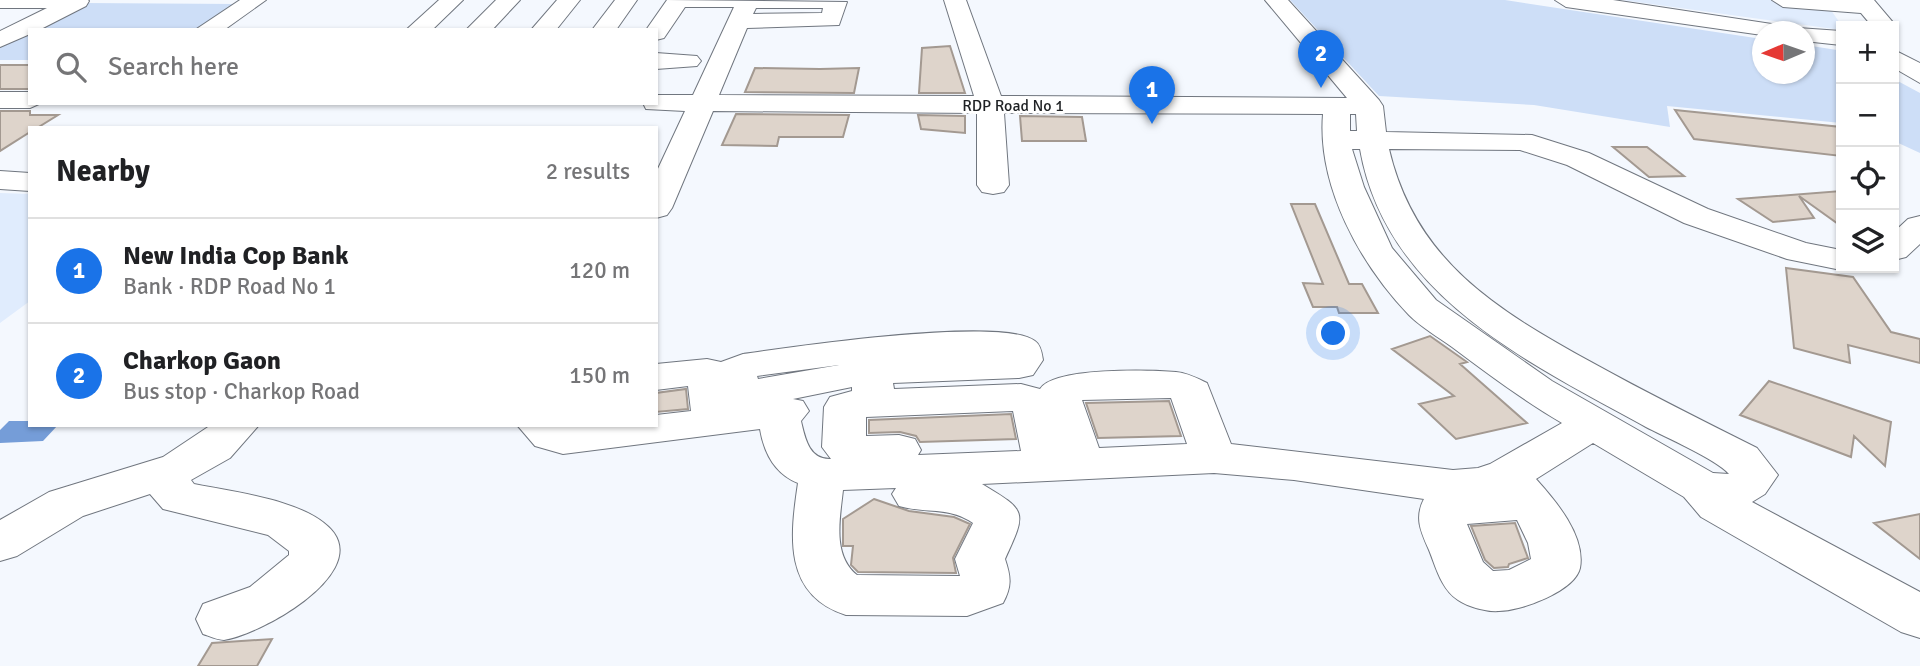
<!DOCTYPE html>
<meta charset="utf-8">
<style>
body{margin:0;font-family:Signika,sans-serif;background:#f6f6f6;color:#202124}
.controls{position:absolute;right:21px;top:21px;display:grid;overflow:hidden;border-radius:0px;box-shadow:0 2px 5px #0004}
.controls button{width:63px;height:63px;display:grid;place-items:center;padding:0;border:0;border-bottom:2px solid #e0e0e0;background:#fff;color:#202124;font:35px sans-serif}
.compass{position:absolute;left:1752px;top:21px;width:63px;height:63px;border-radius:50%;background:#fff;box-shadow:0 2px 5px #0004;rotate:268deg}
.you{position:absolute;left:1334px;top:334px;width:24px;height:24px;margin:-18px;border:5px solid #fff;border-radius:50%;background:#1a73e8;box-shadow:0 0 0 10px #1a73e833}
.badge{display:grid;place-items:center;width:46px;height:46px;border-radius:50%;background:#1a73e8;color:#fff;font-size:23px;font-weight:700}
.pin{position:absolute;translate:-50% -58px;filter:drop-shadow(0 2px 4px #0008)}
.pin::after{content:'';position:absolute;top:37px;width:24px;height:21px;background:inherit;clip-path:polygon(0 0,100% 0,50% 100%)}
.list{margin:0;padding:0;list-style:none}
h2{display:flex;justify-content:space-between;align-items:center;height:91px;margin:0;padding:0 28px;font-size:30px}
h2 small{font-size:23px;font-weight:400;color:#757577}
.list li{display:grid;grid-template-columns:46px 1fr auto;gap:21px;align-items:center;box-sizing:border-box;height:105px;padding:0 28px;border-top:2px solid #e0e0e0}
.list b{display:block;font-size:26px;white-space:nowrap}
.list p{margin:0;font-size:23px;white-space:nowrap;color:#757577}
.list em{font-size:23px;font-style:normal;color:#757577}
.icon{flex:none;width:38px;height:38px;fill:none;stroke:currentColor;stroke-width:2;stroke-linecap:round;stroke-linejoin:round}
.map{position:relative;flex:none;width:1920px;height:666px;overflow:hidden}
.search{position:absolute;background:#fff;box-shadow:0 2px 5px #0004;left:28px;top:28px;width:630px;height:77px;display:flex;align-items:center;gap:18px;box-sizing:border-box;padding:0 24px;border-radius:0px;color:#757577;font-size:26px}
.panel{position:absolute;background:#fff;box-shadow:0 2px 5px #0004;left:28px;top:126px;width:630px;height:301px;border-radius:0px}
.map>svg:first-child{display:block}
.built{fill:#e0ecfd}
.green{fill:#cddef7}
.water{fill:#759dd8}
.building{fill:#ded4cb;stroke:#a39991;stroke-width:2}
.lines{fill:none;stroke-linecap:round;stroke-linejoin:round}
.minor-casing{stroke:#70767f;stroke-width:2}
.minor{fill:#fff;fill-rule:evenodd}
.labels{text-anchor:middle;stroke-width:6;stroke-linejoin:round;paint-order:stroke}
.far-street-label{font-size:16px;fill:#1e2124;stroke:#fff}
</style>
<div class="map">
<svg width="1920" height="666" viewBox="0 0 1920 666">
<rect width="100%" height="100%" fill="#f4f8fe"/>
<path class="built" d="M1622,0h202l18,26 -1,4z
M0,193l30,1v107l-30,22z"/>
<path class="green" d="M1290,0h215l257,39v35h42l1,-29 32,5 4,2v71l-174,-17 3,21 -136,-22 -155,-9z
M83,3l154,1 -43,26h-164v30h-30v-16z
M1894,79l26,14v60l-26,-12z"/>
<path class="water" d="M9,421h21v4h28l-15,16 -43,2v-13z"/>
<path class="building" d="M950,46l15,47h-46l3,-45z
M0,65h30v24h-30z
M755,68l65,1 39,-1 -5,25 -109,-1z
M1675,110l166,17v29l-147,-17z
M0,111h30v4h28l-21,13h-7v4l-30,19z
M736,114l113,1 -6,22h-64l-2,9 -55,-1z
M918,115l47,1v17l-44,-4z
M1020,116l62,1 4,24h-64z
M1613,147h34l37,29 -35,1z
M1841,191v35l-42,-30 15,22 -41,4 -35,-23z
M1291,204h24l34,80h13l16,29h-39l-2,-6h-24l-10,-24 20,1z
M1786,268l67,9 38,55 29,7v24l-72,-18 2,18 -56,-15z
M1430,336l37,26 -7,2 67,59 -71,16 -37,-35 35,-8 -62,-47z
M1769,381l122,41 -6,44 -31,-30 -3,21 -111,-42z
M686,389l2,20 -32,3v-19z
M1169,401l12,35 -83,2 -12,-35z
M1011,414l5,25 -96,3 -4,-6 -16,-4 -31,1v-13z
M874,499l35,12 45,6 16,7 -17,34 3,15 -98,-1 -7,-7 2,-19h-10v-27z
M1920,514v45l-46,-36z
M1515,523l13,35 -19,6 -1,3 -14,1 -9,-8 -14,-34z
M272,639l-15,27h-59l14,-23z"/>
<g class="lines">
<g class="minor-casing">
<path id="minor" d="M0,0h88l1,1 -3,5 -47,24h-9v4l-30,13v-16l47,-23h-47z
M240,0h26l-42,30h-29z
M439,0h24l-31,30h-26z
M496,0h24l-28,30h-26z
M557,0h23l-24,30h-25z
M615,0h22l-21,30h-24z
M667,0l180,2 -8,23 -92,3 -28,67 255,1 -30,-96h22l35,96 346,2 -82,-98h23l91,100 4,6 3,26 146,3 57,18 119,56 98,34 35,7v18h11l-11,2 -54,-11 -103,-36 -117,-58 -47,-15 -131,-1c26,112 108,161 202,213 54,30 110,58 166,86l21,27 -13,19 -13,8 168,90v46l-19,-6 -200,-115 -17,-20 -91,-54 -57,36c19,21 50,57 44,89 -5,23 -59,43 -81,43 -12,1 -31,-4 -41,-11 -17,-11 -22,-33 -29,-50 -8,-18 -15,-32 -5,-51l-130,-19 -80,-7 -232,11c45,27 45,27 23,75 6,18 7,27 -2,44l-36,13 -121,-1c-63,-20 -56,-79 -48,-132 -23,-9 -34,-30 -38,-54l-197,25 -28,-8 -18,-21h139v-10l35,-4 -3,-25 -32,4v-26l51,-5 14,3 22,-8c48,-7 259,-38 292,-13 6,4 7,13 8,19l-10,15 -14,3 -126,5 1,6 127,-5 19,5c14,-22 109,-19 136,-17 11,1 21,6 31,11l24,61 222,26 25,-2 12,-4 72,-41c-39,-23 -74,-49 -110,-76 -14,-10 -31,-20 -43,-32 -49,-51 -92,-129 -86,-201l-319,-1 5,72 -5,7 -11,2 -11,-2 -5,-7v-72l-264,-2 -41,97 -5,7 -11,3v-45l29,-62 -39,-2 -3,-6h13v-8h37l41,-88h-49l-21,31 -8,2v-10h-10zM756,8h67l-1,5 -69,1zM1350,114h6l1,17h-7zM1352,149h8c26,147 168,213 286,278 19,10 70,32 83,47l-16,-1 -161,-92 -116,-81 -44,-52 -28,-61zM839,365l-81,14 -1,-3zM852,387v4l-22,6 -6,10 -2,40 9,12c-22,1 -26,-21 -30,-38l8,-10 -6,-10 -10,-2zM1171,398l16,46 -88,4 -17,-48zM1013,411l8,40 -103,4 3,-5 -6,-11 -16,-4 -33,1v-19zM896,488l-4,6 7,12c28,8 49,0 74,17l-18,36 5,17 -103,-1c-25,-20 -17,-57 -14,-85zM1517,520l11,23 3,16 -22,11 -16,1 -10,-9 -16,-38z
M1555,0h58l185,28 43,3v14l-37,-4v-9h-42v3l-196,-28z
M1772,0h102l22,26 -2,3v-3h-22l-11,-13 -78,-6z
M1894,50l26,13v20l-26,-15z
M656,53l41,3 4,5 -4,5 -41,3z
M0,92h30v11h11l-11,5h-30z
M0,171l30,2v18l-30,-2z
M1920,216v28l-14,13 -12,3v-28l14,-13z
M211,425h48l-29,33 -39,22 3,4c39,8 115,16 140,49 31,44 -75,102 -110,107 -6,0 -15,-4 -21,-6l-7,-15 7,-15 47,-17 39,-32v-4l-21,-16 -105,-26 -13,-15 -67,22 -66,40 -17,5v-41l49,-28 114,-35z"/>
</g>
<use href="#minor" class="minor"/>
</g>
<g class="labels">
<g class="far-street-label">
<text x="1013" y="111">RDP Road No 1</text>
</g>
</g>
</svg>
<div class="controls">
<button>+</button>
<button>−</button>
<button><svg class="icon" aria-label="locate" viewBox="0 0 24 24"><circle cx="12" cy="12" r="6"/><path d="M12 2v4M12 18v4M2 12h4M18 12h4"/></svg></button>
<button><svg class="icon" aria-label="layers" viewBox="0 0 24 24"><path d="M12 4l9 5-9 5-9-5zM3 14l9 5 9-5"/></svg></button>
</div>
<svg class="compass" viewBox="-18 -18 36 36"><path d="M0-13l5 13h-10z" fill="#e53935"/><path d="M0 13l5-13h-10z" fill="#757577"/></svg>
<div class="you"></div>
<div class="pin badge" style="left:1152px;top:124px">1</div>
<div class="pin badge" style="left:1321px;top:88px">2</div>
<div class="search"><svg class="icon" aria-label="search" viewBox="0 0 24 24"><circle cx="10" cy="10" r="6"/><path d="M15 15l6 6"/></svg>Search here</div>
<section class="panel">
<h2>Nearby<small>2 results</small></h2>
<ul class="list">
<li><span class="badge">1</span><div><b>New India Cop Bank</b><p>Bank · RDP Road No 1</p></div><em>120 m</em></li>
<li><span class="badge">2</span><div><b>Charkop Gaon</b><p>Bus stop · Charkop Road</p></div><em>150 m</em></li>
</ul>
</section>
</div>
